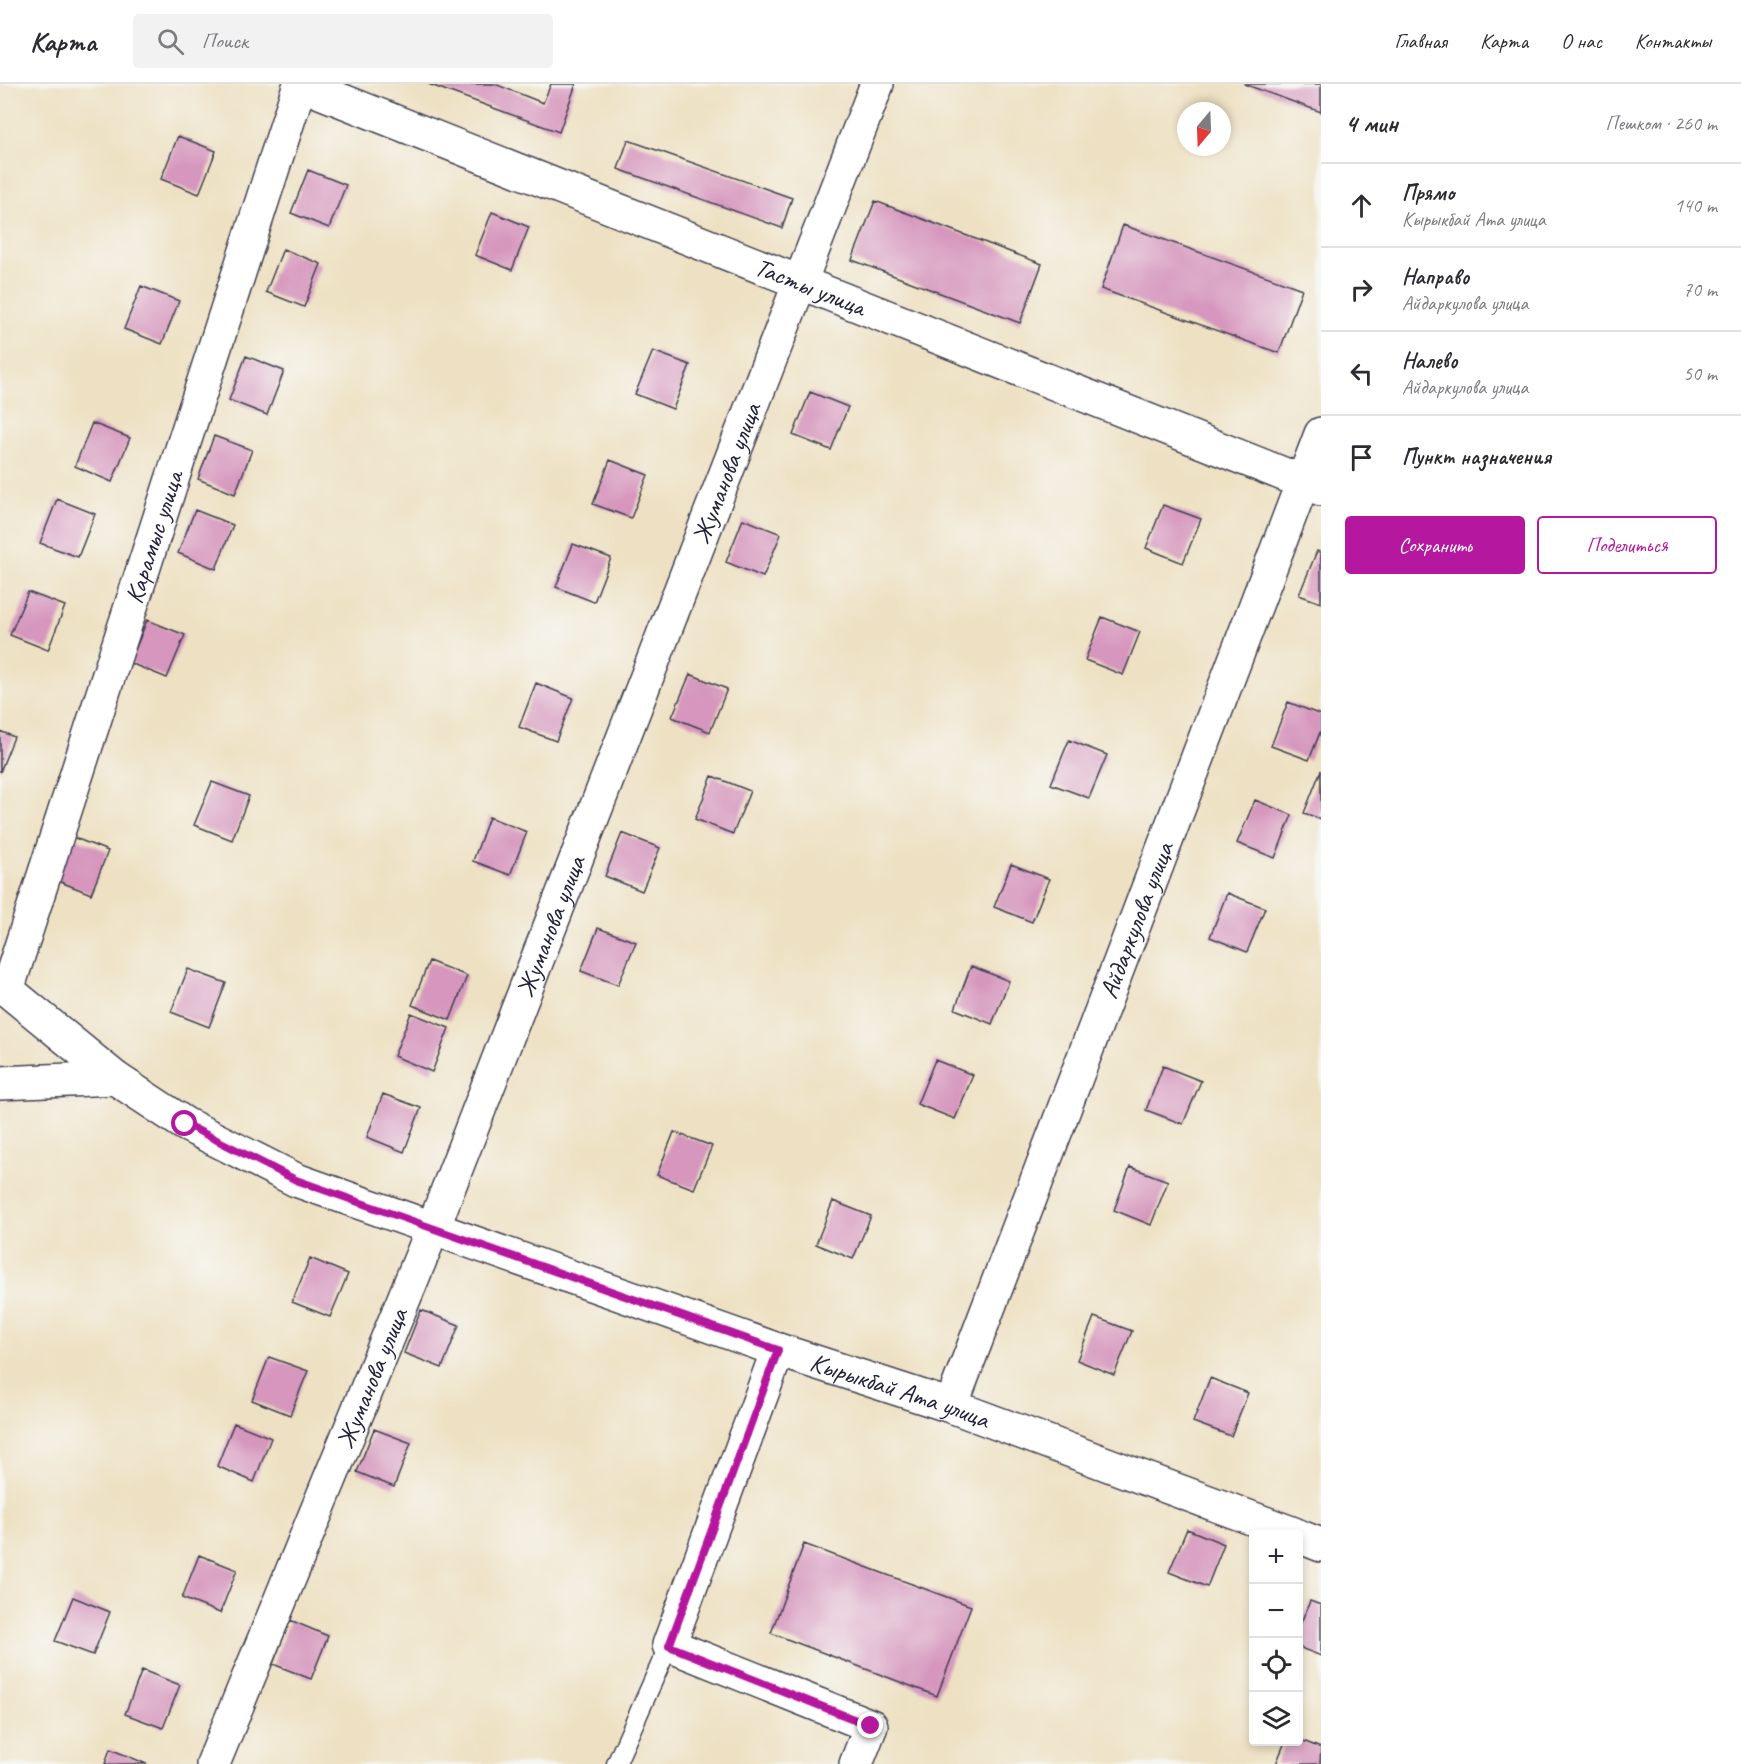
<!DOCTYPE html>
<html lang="ru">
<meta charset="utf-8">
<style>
body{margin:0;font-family:Caveat,sans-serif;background:#f2f2f3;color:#2b2b33}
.controls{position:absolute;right:18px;bottom:18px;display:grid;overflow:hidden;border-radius:6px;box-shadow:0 3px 9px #0003}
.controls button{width:54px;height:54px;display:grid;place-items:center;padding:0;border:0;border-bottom:2px solid #e1e1e2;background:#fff;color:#2b2b33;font:30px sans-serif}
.compass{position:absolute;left:1177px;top:18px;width:54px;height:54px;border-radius:50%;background:#fff;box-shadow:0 3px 9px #0003;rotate:199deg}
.stop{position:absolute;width:18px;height:18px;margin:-14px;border:4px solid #b5179e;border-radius:50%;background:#fff}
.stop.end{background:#b5179e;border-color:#fff;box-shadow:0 2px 6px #0008}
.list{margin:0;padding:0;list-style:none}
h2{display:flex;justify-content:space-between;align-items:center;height:78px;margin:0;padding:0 24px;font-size:26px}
h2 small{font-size:20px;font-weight:400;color:#7c7c81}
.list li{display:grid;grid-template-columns:39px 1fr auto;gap:18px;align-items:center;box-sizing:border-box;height:84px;padding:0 24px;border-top:2px solid #e1e1e2}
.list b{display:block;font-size:22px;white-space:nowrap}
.list p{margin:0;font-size:20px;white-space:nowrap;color:#7c7c81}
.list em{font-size:20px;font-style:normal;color:#7c7c81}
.actions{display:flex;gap:12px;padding:18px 24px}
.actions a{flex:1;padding:14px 0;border:2px solid #b5179e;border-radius:6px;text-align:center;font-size:21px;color:#b5179e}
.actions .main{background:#b5179e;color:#fff}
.icon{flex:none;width:33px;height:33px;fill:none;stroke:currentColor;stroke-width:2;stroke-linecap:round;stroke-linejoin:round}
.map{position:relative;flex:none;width:1321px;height:1680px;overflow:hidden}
header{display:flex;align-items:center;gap:36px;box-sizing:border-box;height:84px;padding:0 30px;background:#fff;border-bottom:2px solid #e1e1e2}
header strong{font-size:28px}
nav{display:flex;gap:33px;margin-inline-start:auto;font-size:21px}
.search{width:420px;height:54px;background:#f2f2f3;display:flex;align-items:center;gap:15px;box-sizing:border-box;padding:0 21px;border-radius:6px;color:#7c7c81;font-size:22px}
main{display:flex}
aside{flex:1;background:#fff}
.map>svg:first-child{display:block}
.building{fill:#d696bd}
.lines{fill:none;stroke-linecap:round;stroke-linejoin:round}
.service-casing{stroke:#413f4f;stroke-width:21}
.minor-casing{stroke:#413f4f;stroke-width:36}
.service{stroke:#fff;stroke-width:18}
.minor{stroke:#fff;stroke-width:33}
.route{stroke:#b5179e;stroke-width:8}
.labels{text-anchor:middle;stroke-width:5;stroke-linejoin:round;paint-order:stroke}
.street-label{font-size:26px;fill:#22223b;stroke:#f6f6f2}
</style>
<header>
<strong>Карта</strong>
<div class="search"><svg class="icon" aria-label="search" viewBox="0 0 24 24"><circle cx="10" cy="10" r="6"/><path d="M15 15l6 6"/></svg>Поиск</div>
<nav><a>Главная</a><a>Карта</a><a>О нас</a><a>Контакты</a></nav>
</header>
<main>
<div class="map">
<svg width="1321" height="1680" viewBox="0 0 1321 1680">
<rect width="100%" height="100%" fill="#f6f6f2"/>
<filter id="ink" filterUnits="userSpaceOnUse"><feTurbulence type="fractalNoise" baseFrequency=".0167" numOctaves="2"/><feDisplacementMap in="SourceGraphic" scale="12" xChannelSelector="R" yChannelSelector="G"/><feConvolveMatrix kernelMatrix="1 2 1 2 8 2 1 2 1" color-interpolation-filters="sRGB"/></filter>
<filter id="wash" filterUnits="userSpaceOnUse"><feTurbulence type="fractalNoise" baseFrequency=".008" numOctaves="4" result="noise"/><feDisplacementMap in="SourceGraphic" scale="24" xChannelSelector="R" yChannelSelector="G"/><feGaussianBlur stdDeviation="1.35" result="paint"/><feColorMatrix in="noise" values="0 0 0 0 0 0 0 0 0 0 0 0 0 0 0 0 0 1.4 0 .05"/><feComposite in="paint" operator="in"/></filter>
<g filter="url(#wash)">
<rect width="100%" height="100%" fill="#eee1c3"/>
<g id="blocks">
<path class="building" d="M428,0h67l48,19 8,-19h25l-17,48z
M1244,0h77v28z
M178,52l38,15 -17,43 -38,-15z
M628,56l164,58 -10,30 -164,-59z
M308,86l38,15 -17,43 -38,-15z
M875,117l167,63 -22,59 -168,-63z
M492,128l37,15 -17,43 -37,-15z
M1123,141l179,64 -23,64 -178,-64z
M283,165l38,15 -17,43 -38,-15z
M141,202l38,15 -17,43 -38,-15z
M653,267l37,14 -17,44 -38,-15z
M246,272l38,15 -17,44 -38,-15z
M810,308l38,15 -17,43 -38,-15z
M92,339l38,15 -18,44 -37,-16z
M214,352l38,14 -17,44 -37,-15z
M610,376l38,15 -17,43 -38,-14z
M57,415l38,15 -17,43 -38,-14z
M1163,421l38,14 -18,44 -37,-15z
M195,426l38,15 -17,44 -38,-16z
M743,435l38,15 -18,43 -37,-15z
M573,460l38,14 -17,44 -38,-15z
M1317,467l4,2v50l-22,-8z
M28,508l37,14 -17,44 -38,-15z
M1102,533l38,15 -17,43 -38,-15z
M147,536l38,15 -18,43 -37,-15z
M690,590l37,15 -17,43 -38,-15z
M536,599l37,15 -17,43 -37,-14z
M1288,618l33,13v15l-12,30 -38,-14z
M0,647l14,6 -14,35z
M1069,656l38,15 -18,43 -38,-14z
M1321,686v49l-17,-6z
M712,692l38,15 -17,43 -38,-15z
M212,698l37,14 -17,44 -38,-15z
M1255,716l37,15 -17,43 -38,-15z
M489,733l38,15 -17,43 -37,-14z
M622,749l38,15 -18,43 -37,-15z
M70,752l38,15 -17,43 -38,-15z
M1011,780l38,15 -17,43 -38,-15z
M1227,809l38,15 -18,44 -37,-15z
M598,844l38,14 -18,43 -37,-14z
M429,877l38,15 -17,44 -38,-15z
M971,882l38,15 -17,43 -37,-15z
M188,885l38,14 -17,44 -38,-15z
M411,929l38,15 -17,44 -38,-16z
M935,976l38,15 -18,44 -38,-15z
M1163,982l38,15 -18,43 -37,-14z
M383,1010l38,14 -17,44 -37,-15z
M674,1048l38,14 -18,43 -37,-14z
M1130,1083l38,14 -17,44 -37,-15z
M833,1117l38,15 -18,43 -37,-15z
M310,1174l38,16 -18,43 -38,-15z
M421,1226l38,15 -17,43 -38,-15z
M1094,1233l38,14 -18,44 -37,-15z
M269,1273l39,14 -18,44 -38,-15z
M1210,1294l38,15 -17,43 -38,-14z
M234,1339l37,15 -17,44 -37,-16z
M374,1345l37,14 -17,44 -37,-15z
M1187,1445l37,15 -17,43 -38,-15z
M804,1460l167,62 -34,90 -166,-63z
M199,1471l38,15 -17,43 -38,-15z
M73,1513l37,15 -17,43 -38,-14z
M1310,1517l11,4v51l-23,-9v-17z
M290,1536l38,16 -17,43 -38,-15z
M142,1586l38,15 -17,43 -38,-14z
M1298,1655l23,9 -1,16h-44l9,-22h13z
M110,1665l37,15h-42z"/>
</g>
</g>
<g filter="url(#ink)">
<use href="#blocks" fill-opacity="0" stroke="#413f4f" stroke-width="1.5"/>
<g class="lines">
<g class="service-casing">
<path id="service" d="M616,1680l53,-119"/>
</g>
<g class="minor-casing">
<g id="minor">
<path id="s1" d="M300,0l1021,405"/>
<path id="s2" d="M0,900l115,94 70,46 111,56 482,170 173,56 343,128"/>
<path id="s3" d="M7,906l293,-906"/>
<path d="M0,999l115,-5"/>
<path d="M778,1266l-109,295 202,81 -15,38"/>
<path id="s4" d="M951,1322l370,-972"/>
<path d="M1298,1452l23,9"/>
<path id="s5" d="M213,1680l220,-536 444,-1144"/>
</g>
</g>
<use href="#service" class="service"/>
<use href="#minor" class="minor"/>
</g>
</g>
<g class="lines" filter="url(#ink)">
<path class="route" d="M185,1040l111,56 482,170 -109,296 202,80"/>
</g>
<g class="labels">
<g class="street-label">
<text dy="9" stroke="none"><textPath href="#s1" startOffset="549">Тасты улица</textPath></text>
<text dy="9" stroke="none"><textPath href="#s5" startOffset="1389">Жуманова улица</textPath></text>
<text dy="9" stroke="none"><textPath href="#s3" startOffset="476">Карамыс улица</textPath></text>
<text dy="9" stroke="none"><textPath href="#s4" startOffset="520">Айдаркулова улица</textPath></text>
<text dy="9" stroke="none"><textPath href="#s5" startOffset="903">Жуманова улица</textPath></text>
<text dy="9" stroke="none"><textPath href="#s5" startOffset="417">Жуманова улица</textPath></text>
<text dy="9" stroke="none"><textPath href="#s2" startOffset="996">Кырыкбай Ата улица</textPath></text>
</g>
</g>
</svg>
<div class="controls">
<button>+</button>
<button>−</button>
<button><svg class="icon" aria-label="locate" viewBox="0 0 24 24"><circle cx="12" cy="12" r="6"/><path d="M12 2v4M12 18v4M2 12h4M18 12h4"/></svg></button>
<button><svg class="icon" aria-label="layers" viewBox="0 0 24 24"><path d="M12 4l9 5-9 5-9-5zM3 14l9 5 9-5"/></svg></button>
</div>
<svg class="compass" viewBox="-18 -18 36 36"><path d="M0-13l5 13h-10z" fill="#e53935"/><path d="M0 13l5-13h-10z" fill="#7c7c81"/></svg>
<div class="stop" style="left:185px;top:1040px"></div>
<div class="stop end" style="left:871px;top:1642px"></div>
</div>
<aside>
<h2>4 мин<small>Пешком · 260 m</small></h2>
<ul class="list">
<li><svg class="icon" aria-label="ahead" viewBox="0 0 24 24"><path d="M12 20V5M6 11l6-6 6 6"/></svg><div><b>Прямо</b><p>Кырыкбай Ата улица</p></div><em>140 m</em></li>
<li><svg class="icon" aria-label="right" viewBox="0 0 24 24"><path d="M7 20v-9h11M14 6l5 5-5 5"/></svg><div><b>Направо</b><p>Айдаркулова улица</p></div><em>70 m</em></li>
<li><svg class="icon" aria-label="left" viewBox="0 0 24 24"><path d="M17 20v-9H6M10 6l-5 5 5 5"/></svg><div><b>Налево</b><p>Айдаркулова улица</p></div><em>50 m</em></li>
<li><svg class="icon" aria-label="arrive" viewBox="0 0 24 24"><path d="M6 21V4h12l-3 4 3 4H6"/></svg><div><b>Пункт назначения</b></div></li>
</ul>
<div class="actions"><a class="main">Сохранить</a><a>Поделиться</a></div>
</aside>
</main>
